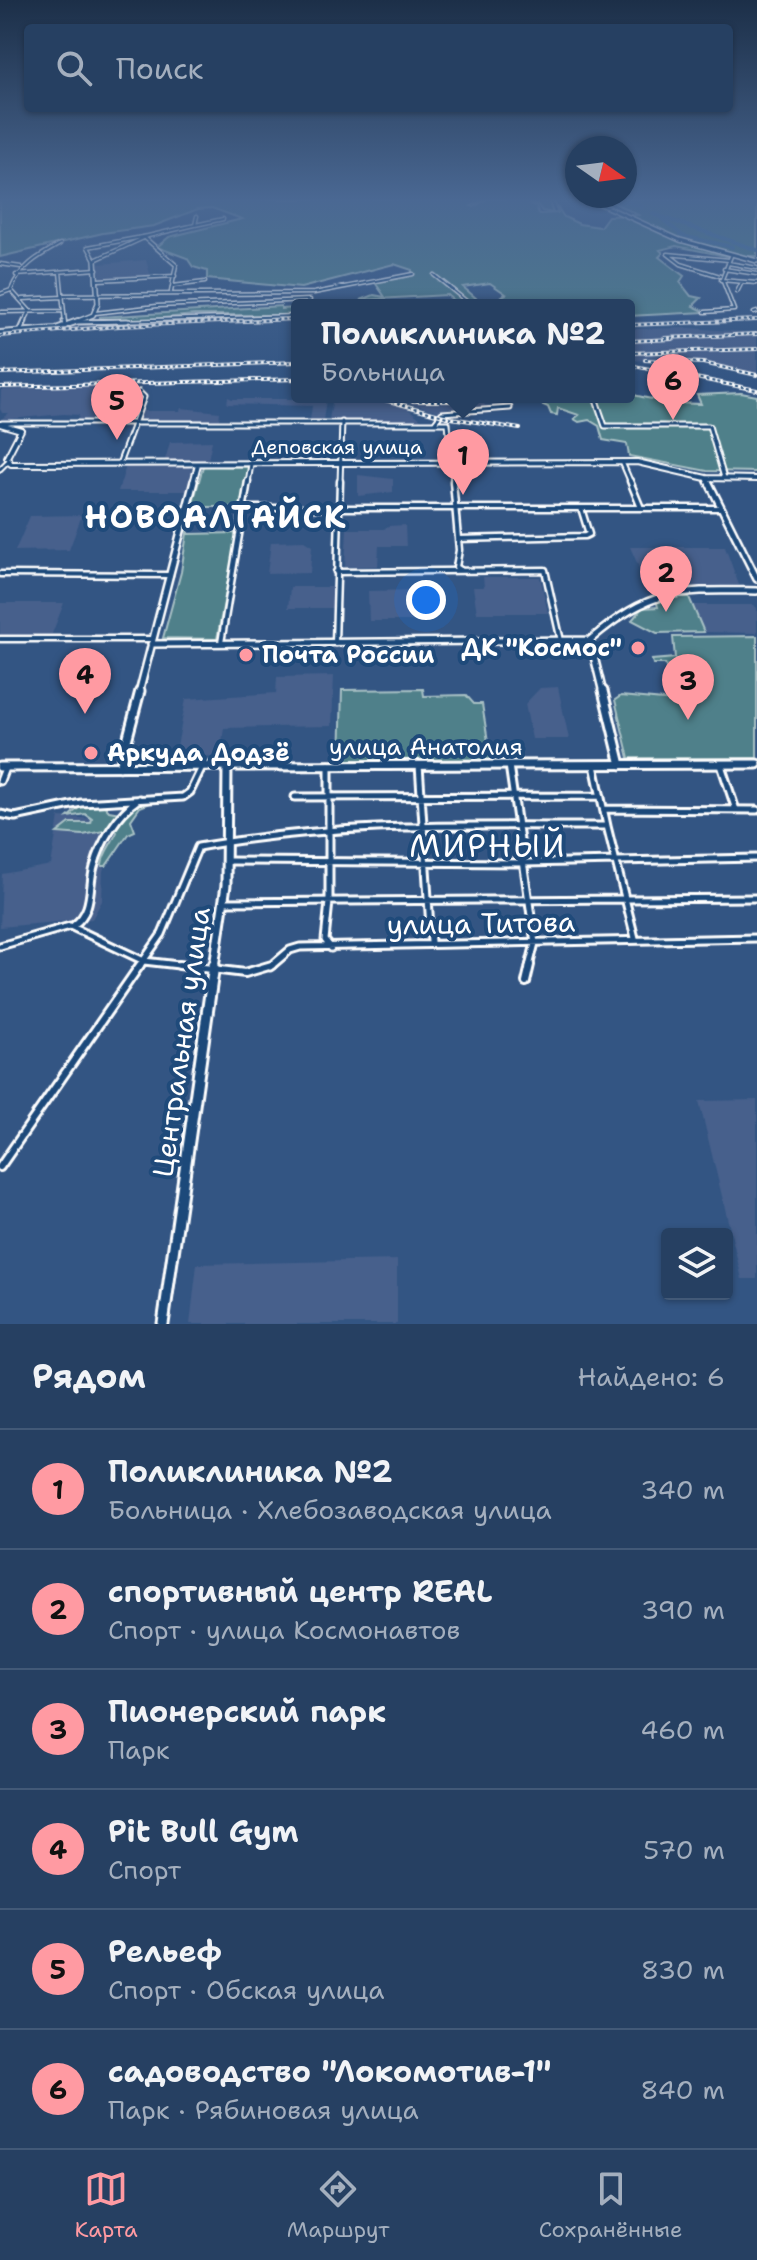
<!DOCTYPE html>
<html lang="ru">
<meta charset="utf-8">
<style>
body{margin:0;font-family:"Shantell Sans",sans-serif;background:#324b6b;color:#f1f3f6}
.controls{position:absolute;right:24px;bottom:24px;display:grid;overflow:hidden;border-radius:8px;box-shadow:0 2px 6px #0004}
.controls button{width:72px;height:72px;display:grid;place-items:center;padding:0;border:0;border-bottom:2px solid #425977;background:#264062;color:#f1f3f6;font:40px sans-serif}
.compass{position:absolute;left:565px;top:136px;width:72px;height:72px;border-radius:50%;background:#264062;box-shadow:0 2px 6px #0004;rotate:104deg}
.you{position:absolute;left:426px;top:600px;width:28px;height:28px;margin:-20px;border:6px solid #fff;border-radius:50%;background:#1a73e8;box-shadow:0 0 0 12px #1a73e833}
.badge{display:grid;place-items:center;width:52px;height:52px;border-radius:50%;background:#ff9aa2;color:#111;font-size:26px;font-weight:700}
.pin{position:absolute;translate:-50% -66px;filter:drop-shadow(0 2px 4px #0008)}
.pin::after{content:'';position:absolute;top:42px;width:28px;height:24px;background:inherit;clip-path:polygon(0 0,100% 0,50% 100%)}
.popup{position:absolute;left:291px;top:299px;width:344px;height:104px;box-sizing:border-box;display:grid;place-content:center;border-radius:8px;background:#264062;filter:drop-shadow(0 2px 6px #0005);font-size:26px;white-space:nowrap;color:#a4afbe}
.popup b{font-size:30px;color:#f1f3f6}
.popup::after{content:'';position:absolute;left:50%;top:100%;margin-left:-16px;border:16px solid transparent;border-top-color:#264062}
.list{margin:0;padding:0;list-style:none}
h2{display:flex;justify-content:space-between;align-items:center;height:104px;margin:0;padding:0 32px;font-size:34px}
h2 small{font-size:26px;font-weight:400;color:#a4afbe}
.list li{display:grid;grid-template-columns:52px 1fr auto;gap:24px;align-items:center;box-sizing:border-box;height:120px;padding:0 32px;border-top:2px solid #425977}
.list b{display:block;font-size:30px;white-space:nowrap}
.list p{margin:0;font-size:26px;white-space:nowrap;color:#a4afbe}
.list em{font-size:26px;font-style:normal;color:#a4afbe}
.icon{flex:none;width:44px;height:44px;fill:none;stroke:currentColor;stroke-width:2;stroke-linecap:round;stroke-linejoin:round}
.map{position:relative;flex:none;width:757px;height:1324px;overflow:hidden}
.search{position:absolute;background:#264062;box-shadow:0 2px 6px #0004;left:24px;right:24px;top:24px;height:88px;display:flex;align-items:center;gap:20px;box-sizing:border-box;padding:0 28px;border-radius:8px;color:#a4afbe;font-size:30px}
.sheet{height:824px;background:#264062}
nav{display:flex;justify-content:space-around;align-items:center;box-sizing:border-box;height:112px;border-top:2px solid #425977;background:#264062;font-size:22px;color:#a4afbe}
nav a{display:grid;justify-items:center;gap:4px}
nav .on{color:#ff9aa2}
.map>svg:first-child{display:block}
.built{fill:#46608c}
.green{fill:#50808a;stroke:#a8c0c4;stroke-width:2}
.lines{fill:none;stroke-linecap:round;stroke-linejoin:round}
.river{stroke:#4776a3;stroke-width:4}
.minor-far4-casing{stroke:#fff;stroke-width:5}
.minor-far3-casing{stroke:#fff;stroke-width:7}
.minor-far2-casing{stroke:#fff;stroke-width:9}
.minor-far1-casing{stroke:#fff;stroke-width:11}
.minor-casing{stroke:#fff;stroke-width:12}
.tertiary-far4-casing{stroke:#fff;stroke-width:6}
.tertiary-far3-casing{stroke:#fff;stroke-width:8}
.tertiary-far2-casing{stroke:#fff;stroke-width:10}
.tertiary-far1-casing{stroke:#fff;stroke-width:13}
.tertiary-casing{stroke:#fff;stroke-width:15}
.minor-far4{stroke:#1f4a7a;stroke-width:2}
.minor-far3{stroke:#1f4a7a;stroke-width:3}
.minor-far2{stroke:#1f4a7a;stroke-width:4}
.minor-far1{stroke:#1f4a7a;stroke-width:5}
.minor{stroke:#1f4a7a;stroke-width:6}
.tertiary-far4{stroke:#1f4a7a;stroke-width:3}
.tertiary-far3{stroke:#1f4a7a;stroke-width:4}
.tertiary-far2{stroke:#1f4a7a;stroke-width:5}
.tertiary-far1{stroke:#1f4a7a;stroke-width:7}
.tertiary{stroke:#1f4a7a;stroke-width:9}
.rail-casing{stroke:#fff;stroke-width:4}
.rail{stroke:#1f4a7a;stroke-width:2;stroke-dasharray:3;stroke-linecap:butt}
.poi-dot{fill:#ff9aa2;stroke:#1f4a7a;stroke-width:3}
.labels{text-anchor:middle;stroke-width:8;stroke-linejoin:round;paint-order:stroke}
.far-street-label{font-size:20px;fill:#fff;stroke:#1f4a7a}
.poi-label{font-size:24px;font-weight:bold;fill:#fff;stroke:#1f4a7a;text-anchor:start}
.street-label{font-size:24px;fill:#fff;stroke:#1f4a7a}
.near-street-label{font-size:28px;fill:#fff;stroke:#1f4a7a}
.district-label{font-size:32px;font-weight:bold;letter-spacing:2px;fill:#fff;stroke:#1f4a7a}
.near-neighbourhood-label{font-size:32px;letter-spacing:2px;fill:#fff;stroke:#1f4a7a}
</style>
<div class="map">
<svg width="757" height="1324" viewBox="0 0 757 1324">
<rect width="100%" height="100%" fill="#335583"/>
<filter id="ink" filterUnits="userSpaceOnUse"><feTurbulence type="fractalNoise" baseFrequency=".0125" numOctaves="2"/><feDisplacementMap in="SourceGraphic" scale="16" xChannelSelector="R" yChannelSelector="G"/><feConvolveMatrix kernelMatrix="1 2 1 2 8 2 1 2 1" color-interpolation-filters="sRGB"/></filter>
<g filter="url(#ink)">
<path class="built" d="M146,260l5,17 -51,3 -1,-16z
M692,328l65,5v41l-41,-10 -87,-4v-31z
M95,386l10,2v4l23,-3 8,2 5,5 -7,23h-56l1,-4 -15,-1 -64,6 9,-7h-7l-2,-4 1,-19z
M228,397l4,2h94l-3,22 -13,-1 2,-14 -85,-2z
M333,397h38l35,10 16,13h-93z
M387,397h95l4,12 -46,3z
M181,408l39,4 -1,8h-81l4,-9h38z
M212,441l-4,19h-43l5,-18z
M126,466h61l5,4 -5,21h-69z
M358,475l35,4v13l-35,4z
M82,515l-13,35 -54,1 15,-35z
M388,526l17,-1 1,21h-27l-1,20 -33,1 2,-38h37z
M304,541l8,5 -2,27 -43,1 4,-32z
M630,547h95l14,38 -91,3z
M483,577h57l8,36h-71l-4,-26h11z
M290,587h43v21h-45z
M417,590l3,31h-51l-1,-30z
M0,603h64l-12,31 -52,1z
M692,605h61l4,3v25l-53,-1z
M334,676l-2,50 -108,2 -4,28 -45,1 11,-58 90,-6 1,-16z
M558,687l11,52h-37l-7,-35 15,-16z
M59,817l62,3 -18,51 -1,30 -10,18 -92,8 2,-53 49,-9z
M757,1100v179h-15l-43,-178z
M397,1260v64h-207l7,-60z"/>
<path class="green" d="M0,199h484l-13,7 3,1 13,-8h61l5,14 -11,-2 -5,-7h-8l7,2 3,8 19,-1 -6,-14 12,18 15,7 21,3 8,-11 30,-1 -31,-16h150v57h-31l-50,-10 -16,4 3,3 -4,4 25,19 -4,6 11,14 10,2 -8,8 13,6 -77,4v-11h-151l26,-5 -2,-4 4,-2 -16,-11 -27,4 14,12 -21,4 -9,-8 -86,5 13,-5 11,2 -11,-16 38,-6v-5l-18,-6 -93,24 -94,-9v-8l-14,-4 -6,-9 -30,-11 12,-10 73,-18 -30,-11 -14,1 -44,17 -51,7 -103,24z
M281,306v3l16,-1v7h-103l-52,5 -43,-3z
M741,393l16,3v76l-50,-1 -78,-15 -2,-12 -24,-4 -4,-14 -10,-6 -10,2 -5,-3 5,-4 -21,-7 -1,7 -6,-1 -3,-7 -23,-10h104v-3c24,6 47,10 72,10l-4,-9z
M203,466l46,1 -6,40h-51z
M189,520l-1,14 49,-1 -20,106 -54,-1 18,-66z
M661,597h28l15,35 -47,1 -25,-13 10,-12 16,-1 -2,-8z
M757,636v122h-128l-14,-58 6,-4 54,5 -10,-37h-12l-1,-4 23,-2 -2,-21z
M423,689l1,7 42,-1 8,9h8l9,56 -151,2 2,-72z
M139,801l14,1 -13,5 -9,13 4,11 -7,3 -22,32h-4c-1,-10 11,-24 15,-34l-3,-3 -31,6 -26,-2 13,-10h21l1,-4 -7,-5 -17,3 13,-11 21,-3 7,8 11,2z"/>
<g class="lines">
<path class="river" d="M620,199l22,8
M653,214l104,36
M662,219l21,17 49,11"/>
<g class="minor-far4-casing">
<path id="minor-far4" d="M195,225l28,-6
M148,236l-53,24 -7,-13z
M148,236l47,-11 2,-9
M145,238l31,27 -5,27
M728,263l29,5
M0,264l21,3
M724,269l33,5
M60,272l5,51
M16,275l81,-6
M434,275l37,30
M720,276l-39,-12 -13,-10 61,6
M98,280l77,-4
M721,280l36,3
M173,286l32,-4
M737,292l5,-10
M0,294l11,-4
M64,295l250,-2 99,-19
M22,299l41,-2
M0,312l64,-1
M705,312l29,-2 -12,-31 9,-23
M95,313l62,-7 153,-6
M754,313l3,-1
M78,322l219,-6
M24,323l6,-12 -19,-21c9,-24 28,-34 49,-46"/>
</g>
<g class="minor-far3-casing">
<path id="minor-far3" d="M64,321l1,6
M78,322l49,-1
M20,332l5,-11
M595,397l10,29h104l15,52
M435,422l7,-9 68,-5
M2,423h446l5,60
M622,462l9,21
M119,464l25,-67 -5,-5
M0,469l7,-7
M248,483l3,-19
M340,483l2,-61"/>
</g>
<g class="minor-far2-casing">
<path id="minor-far2" d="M453,481l6,69 -3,17 6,4
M630,481l11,27
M245,508h476
M458,539l127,-3 4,-2 -8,-26
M336,572l209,-2 16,71
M0,574l170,1
M0,639h153
M221,643l27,-162
M335,643l5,-162"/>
</g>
<g class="minor-far1-casing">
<path id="minor-far1" d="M329,765v137l-4,38 6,8
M419,765l12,177
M509,765l26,178 -6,24
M721,765l15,45
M0,781l5,-13
M295,797l306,-1
M605,809l152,1
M0,814l15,3 66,-14 102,-6 7,-5 12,-25
M607,826l28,112
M228,861l296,2 233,-5
M223,902l534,-4
M74,925c20,-15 14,-37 20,-58 7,-26 23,-53 45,-68
M0,946l70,-20 74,35 52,6
M139,967l23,-33 36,-87c136,-25 272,-21 409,-21l-13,-61
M270,967l20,-17 10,-3 457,-9"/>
</g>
<g class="minor-casing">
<path id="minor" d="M179,965l66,8 27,-8
M526,982l4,-17
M0,1167l140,-202"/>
</g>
<g class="tertiary-far4-casing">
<path id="tertiary-far4" d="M589,199l91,41 77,21
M73,323l20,-8 5,-12 -3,-43"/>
</g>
<g class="tertiary-far3-casing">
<path id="tertiary-far3" d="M0,333l56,-4 22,-8
M0,424l21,6 -14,27 4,7 626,-2 69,16 51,1
M706,478l3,5
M193,483l5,-19"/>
</g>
<g class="tertiary-far2-casing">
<path id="tertiary-far2" d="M708,481l49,98
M590,640l13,53
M151,644l439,-4c62,-53 89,-50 167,-49
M139,693l55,-212"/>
</g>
<g class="tertiary-far1-casing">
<path id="tertiary-far1" d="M603,691l18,74
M0,767l757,-3
M120,767l20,-76
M214,967l12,-82 1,-120"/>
</g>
<g class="tertiary-casing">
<path id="tertiary" d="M163,1324l51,-359"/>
</g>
<use href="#minor-far4" class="minor-far4"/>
<use href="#minor-far3" class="minor-far3"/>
<use href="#minor-far2" class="minor-far2"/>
<use href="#minor-far1" class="minor-far1"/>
<use href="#minor" class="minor"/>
<use href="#tertiary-far4" class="tertiary-far4"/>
<use href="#tertiary-far3" class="tertiary-far3"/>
<use href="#tertiary-far2" class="tertiary-far2"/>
<use href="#tertiary-far1" class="tertiary-far1"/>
<use href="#tertiary" class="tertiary"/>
<g class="rail-casing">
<path id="rail" d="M629,325l128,-5
M0,336l119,-10 178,-7
M665,338l92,-4
M629,341l44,-2
M629,353l128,-4
M645,360l58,3 54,12
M629,365l128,25
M0,373l297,-11
M0,387l297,-8
M374,397l77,21 69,11
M413,401h43"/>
</g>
<use href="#rail" class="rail"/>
</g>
</g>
<linearGradient id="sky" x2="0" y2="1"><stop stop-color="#1c2f48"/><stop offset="0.52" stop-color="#4a6893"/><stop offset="1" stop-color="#4a6893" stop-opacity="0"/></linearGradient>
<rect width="757" height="384" fill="url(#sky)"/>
<g class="poi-dot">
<circle cx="638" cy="648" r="8"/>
<circle cx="246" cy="655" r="8"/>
<circle cx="91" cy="753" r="8"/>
</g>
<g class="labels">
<g class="far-street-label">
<text x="337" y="454">Деповская улица</text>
</g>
<g class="poi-label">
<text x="622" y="656" text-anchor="end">ДК "Космос"</text>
<text x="262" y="663">Почта России</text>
<text x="107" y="761">Аркуда Додзё</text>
</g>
<g class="street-label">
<text x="426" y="755">улица Анатолия</text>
</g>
<g class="near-street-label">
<text transform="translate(481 923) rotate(-1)" y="10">улица Титова</text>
<text transform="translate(181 1042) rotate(-82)" y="10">Центральная улица</text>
</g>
<g class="district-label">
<text x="216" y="528">НОВОАЛТАЙСК</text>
</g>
<g class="near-neighbourhood-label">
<text x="488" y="857">МИРНЫЙ</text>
</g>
</g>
</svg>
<div class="controls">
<button><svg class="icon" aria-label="layers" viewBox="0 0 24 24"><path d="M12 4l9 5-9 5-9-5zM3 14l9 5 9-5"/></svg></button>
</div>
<svg class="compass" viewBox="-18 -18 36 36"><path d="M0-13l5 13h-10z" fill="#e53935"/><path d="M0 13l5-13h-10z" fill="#a4afbe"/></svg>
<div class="you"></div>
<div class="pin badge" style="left:463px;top:495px">1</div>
<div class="popup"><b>Поликлиника №2</b>Больница</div>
<div class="pin badge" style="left:666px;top:612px">2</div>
<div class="pin badge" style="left:688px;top:720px">3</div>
<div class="pin badge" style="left:85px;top:714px">4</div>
<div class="pin badge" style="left:117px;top:440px">5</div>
<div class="pin badge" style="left:673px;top:420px">6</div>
<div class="search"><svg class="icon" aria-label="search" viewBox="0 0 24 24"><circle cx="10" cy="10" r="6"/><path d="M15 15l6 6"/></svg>Поиск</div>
</div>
<section class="sheet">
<h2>Рядом<small>Найдено: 6</small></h2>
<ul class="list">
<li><span class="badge">1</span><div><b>Поликлиника №2</b><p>Больница · Хлебозаводская улица</p></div><em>340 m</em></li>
<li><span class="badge">2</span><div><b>спортивный центр REAL</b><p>Спорт · улица Космонавтов</p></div><em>390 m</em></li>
<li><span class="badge">3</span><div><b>Пионерский парк</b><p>Парк</p></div><em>460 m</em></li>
<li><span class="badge">4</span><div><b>Pit Bull Gym</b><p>Спорт</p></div><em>570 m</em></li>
<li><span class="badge">5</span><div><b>Рельеф</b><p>Спорт · Обская улица</p></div><em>830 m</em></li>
<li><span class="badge">6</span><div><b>садоводство &quot;Локомотив-1&quot;</b><p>Парк · Рябиновая улица</p></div><em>840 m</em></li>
</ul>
</section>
<nav>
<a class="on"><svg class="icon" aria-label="map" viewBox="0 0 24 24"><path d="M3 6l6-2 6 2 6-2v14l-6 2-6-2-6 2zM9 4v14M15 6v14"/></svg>Карта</a>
<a><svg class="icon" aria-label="directions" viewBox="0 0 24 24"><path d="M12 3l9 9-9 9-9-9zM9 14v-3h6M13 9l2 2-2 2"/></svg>Маршрут</a>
<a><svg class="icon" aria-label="saved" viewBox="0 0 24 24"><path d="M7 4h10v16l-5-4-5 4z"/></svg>Сохранённые</a>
</nav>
